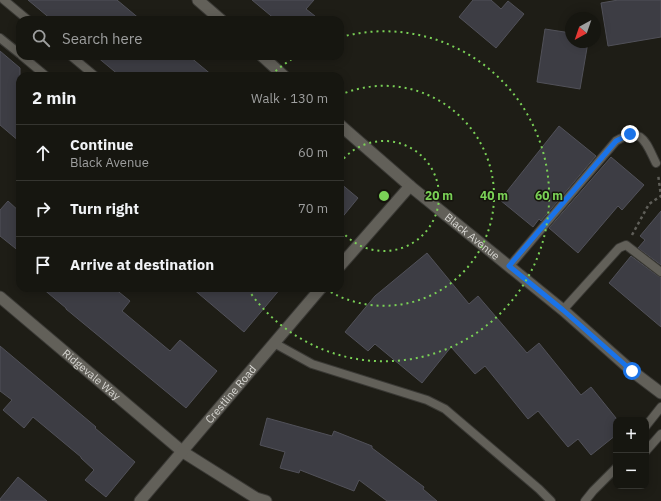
<!DOCTYPE html>
<meta charset="utf-8">
<style>
body{margin:0;font-family:"IBM Plex Sans",sans-serif;background:#1f1f19;color:#f1f3f6}
.controls{position:absolute;right:12px;bottom:12px;display:grid;overflow:hidden;border-radius:8px;box-shadow:0 2px 10px #0003}
.controls button{width:36px;height:36px;display:grid;place-items:center;padding:0;border:0;border-bottom:1px solid #353530;background:#161610;color:#f1f3f6;font:20px sans-serif}
.compass{position:absolute;left:565px;top:12px;width:36px;height:36px;border-radius:50%;background:#161610;box-shadow:0 2px 10px #0003;rotate:220deg}
.stop{position:absolute;width:12px;height:12px;margin:-9px;border:3px solid #1a73e8;border-radius:50%;background:#fff}
.stop.end{background:#1a73e8;border-color:#fff;box-shadow:0 1px 4px #0008}
.list{margin:0;padding:0;list-style:none}
h2{display:flex;justify-content:space-between;align-items:center;height:52px;margin:0;padding:0 16px;font-size:17px}
h2 small{font-size:13px;font-weight:400;color:#9e9f9f}
.list li{display:grid;grid-template-columns:26px 1fr auto;gap:12px;align-items:center;box-sizing:border-box;height:56px;padding:0 16px;border-top:1px solid #353530}
.list b{display:block;font-size:15px;white-space:nowrap}
.list p{margin:0;font-size:13px;white-space:nowrap;color:#9e9f9f}
.list em{font-size:13px;font-style:normal;color:#9e9f9f}
.icon{flex:none;width:22px;height:22px;fill:none;stroke:currentColor;stroke-width:2;stroke-linecap:round;stroke-linejoin:round}
.map{position:relative;flex:none;width:661px;height:501px;overflow:hidden}
.search{position:absolute;background:#161610;box-shadow:0 2px 10px #0003;left:16px;top:16px;width:328px;height:44px;display:flex;align-items:center;gap:10px;box-sizing:border-box;padding:0 14px;border-radius:12px;color:#9e9f9f;font-size:15px}
.panel{position:absolute;background:#161610;box-shadow:0 2px 10px #0003;left:16px;top:72px;width:328px;height:220px;border-radius:12px}
.map>svg:first-child{display:block}
.building{fill:#3d3d44;stroke:#515159}
.lines{fill:none;stroke-linecap:round;stroke-linejoin:round}
.service-casing{stroke:#3a3935;stroke-width:10}
.minor-casing{stroke:#3a3935;stroke-width:13}
.path{stroke:#5f5e58;stroke-width:2.5;stroke-dasharray:3 3;stroke-linecap:butt}
.service{stroke:#626059;stroke-width:8}
.minor{stroke:#626059;stroke-width:11}
.route{stroke:#1a73e8;stroke-width:5}
.ring{fill:none;stroke:#7ad156;stroke-width:2;stroke-dasharray:2 4}
.labels{text-anchor:middle;stroke-width:3;stroke-linejoin:round;paint-order:stroke}
.street-label{font-size:11px;fill:#d9d8d4;stroke:#15140d}
.centre{fill:#7ad156;stroke:#15140d;stroke-width:2}
.ring-label{font-size:12px;text-anchor:middle;font-weight:bold;fill:#7ad156;stroke:#15140d;stroke-width:3;stroke-linejoin:round;paint-order:stroke}
</style>
<div class="map">
<svg width="661" height="501" viewBox="0 0 661 501">
<rect width="100%" height="100%" fill="#1e1d16"/>
<path class="building" d="M28,0h89l24,20h-89z
M252,0h62l-8,9 14,11h-44z
M473,0h18l10,9 7,-8 16,13 -28,34 -37,-31z
M618,0h43v37l-53,9 -7,-43z
M545,29l26,4v9h17l-8,47 -43,-7z
M0,51l20,17v74l-20,-17z
M96,56h93l24,20h-93z
M559,126l37,30 -55,65 -2,-2 -6,8 -33,-27z
M611,157l33,28 -22,25 -4,-4 -40,47 -29,-25z
M340,183l18,15 -18,22z
M8,201l12,11v40l-20,-16v-26z
M661,211v54l-23,-17 7,-8 -5,-4z
M427,253l42,51 9,-8 49,57 12,-10 42,52 10,-8 25,31v17l-25,20 -13,-16 -10,8 -30,-36 -10,8 -43,-53 -10,8 -24,-27 -29,36 -47,-39 -7,7 -23,-19 30,-36z
M631,256l27,20 3,1v50l-52,-44z
M42,288h72l16,13 -8,10 48,40 10,-11 37,31 -31,37 -120,-99v-1z
M192,288h89l-37,44z
M0,346l96,81 -1,1 40,34 -29,35 -21,-17 9,-10 -13,-12v-1l-48,-40 -9,11 -21,-18 9,-10 -12,-9z
M267,418l65,18 2,-5 38,15v2l52,39 -1,2 14,12h-50l-28,-21 -5,11 -54,-21 -1,3 -19,-5 5,-16 -25,-7z
M18,477l29,24h-47v-2z"/>
<g class="lines">
<g class="service-casing">
<path id="service" d="M4,0l24,20
M0,38l20,16
M22,56l24,20
M71,56l24,20
M509,267l107,-126c26,-16 30,2 40,22
M563,310l56,-62 7,-3 35,27
M274,343l38,21 115,36 18,9 94,80 12,12
M646,426l15,-19
M646,451l15,-17
M585,501l8,-10 23,-23"/>
</g>
<g class="minor-casing">
<g id="minor">
<path d="M198,0l23,20"/>
<path d="M262,56l22,20"/>
<path id="s1" d="M340,125l70,61 153,124 69,61 29,22"/>
<path d="M340,266l70,-80"/>
<path id="s2" d="M0,297l183,155 73,46 10,3"/>
<path id="s3" d="M140,501l181,-213"/>
</g>
</g>
<path class="path" d="M632,235l17,-31 12,-8 -3,-22"/>
<use href="#service" class="service"/>
<use href="#minor" class="minor"/>
</g>
<g class="lines">
<path class="route" d="M630,134l-14,7 -107,125 54,44 69,61"/>
</g>
<g class="ring">
<path d="M340 163A55 55 0 1 1 340 229"/>
<path d="M340 95A110 110 0 1 1 324 288"/>
<path d="M271 75A165 165 0 0 1 297 56M341 37A165 165 0 1 1 247 288"/>
</g>
<g class="labels">
<g class="street-label">
<text dy="4" stroke="none"><textPath href="#s1" startOffset="173">Black Avenue</textPath></text>
<text dy="4" stroke="none"><textPath href="#s2" startOffset="120">Ridgevale Way</textPath></text>
<text dy="4" stroke="none"><textPath href="#s3" startOffset="140">Crestline Road</textPath></text>
</g>
</g>
<circle cx="384" cy="196" r="6" class="centre"/>
<g class="ring-label">
<text x="439" y="200">20 m</text>
<text x="494" y="200">40 m</text>
<text x="549" y="200">60 m</text>
</g>
</svg>
<div class="controls">
<button>+</button>
<button>−</button>
</div>
<svg class="compass" viewBox="-18 -18 36 36"><path d="M0-13l5 13h-10z" fill="#e53935"/><path d="M0 13l5-13h-10z" fill="#9e9f9f"/></svg>
<div class="stop" style="left:632px;top:371px"></div>
<div class="stop end" style="left:630px;top:134px"></div>
<div class="search"><svg class="icon" aria-label="search" viewBox="0 0 24 24"><circle cx="10" cy="10" r="6"/><path d="M15 15l6 6"/></svg>Search here</div>
<section class="panel">
<h2>2 min<small>Walk · 130 m</small></h2>
<ul class="list">
<li><svg class="icon" aria-label="ahead" viewBox="0 0 24 24"><path d="M12 20V5M6 11l6-6 6 6"/></svg><div><b>Continue</b><p>Black Avenue</p></div><em>60 m</em></li>
<li><svg class="icon" aria-label="right" viewBox="0 0 24 24"><path d="M7 20v-9h11M14 6l5 5-5 5"/></svg><div><b>Turn right</b></div><em>70 m</em></li>
<li><svg class="icon" aria-label="arrive" viewBox="0 0 24 24"><path d="M6 21V4h12l-3 4 3 4H6"/></svg><div><b>Arrive at destination</b></div></li>
</ul>
</section>
</div>
